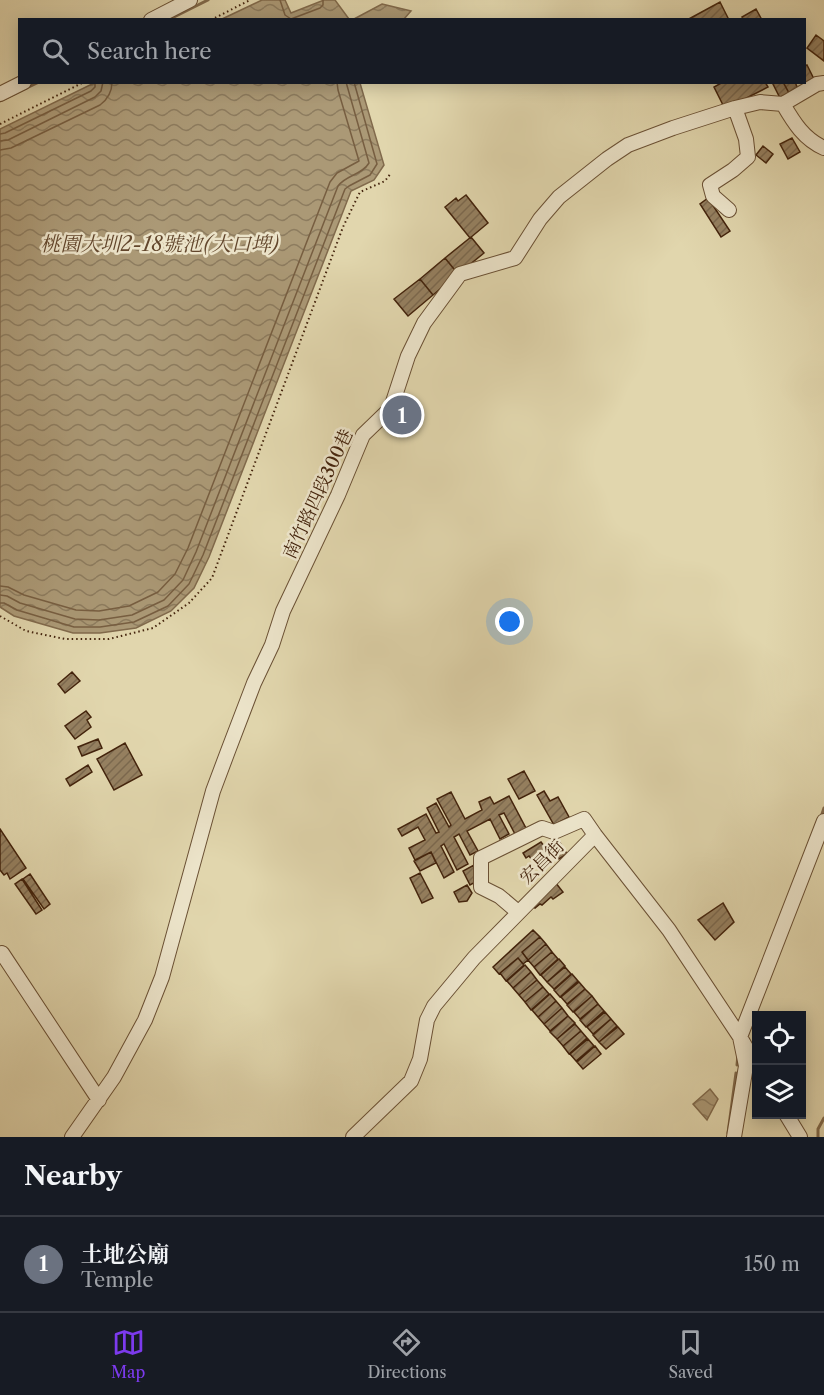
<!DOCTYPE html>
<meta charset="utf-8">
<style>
body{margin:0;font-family:"Libre Caslon Text","Noto Serif TC",serif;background:#242831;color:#f1f3f6}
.controls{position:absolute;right:18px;bottom:18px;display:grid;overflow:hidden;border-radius:0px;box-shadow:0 3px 15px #0003}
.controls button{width:54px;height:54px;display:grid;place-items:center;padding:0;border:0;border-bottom:2px solid #363941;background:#171b24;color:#f1f3f6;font:30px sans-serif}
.you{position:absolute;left:510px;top:622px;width:21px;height:21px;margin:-15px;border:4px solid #fff;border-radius:50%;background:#1a73e8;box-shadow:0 0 0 9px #1a73e833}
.badge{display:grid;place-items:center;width:39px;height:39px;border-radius:50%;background:#7c3aed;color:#fff;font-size:20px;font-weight:700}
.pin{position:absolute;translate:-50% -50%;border:3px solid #fff;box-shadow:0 2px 6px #0006}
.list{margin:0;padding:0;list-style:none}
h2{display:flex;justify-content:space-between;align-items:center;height:78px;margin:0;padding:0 24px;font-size:26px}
h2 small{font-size:20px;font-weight:400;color:#9ea1a6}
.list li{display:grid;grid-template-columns:39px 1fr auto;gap:18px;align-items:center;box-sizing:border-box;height:96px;padding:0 24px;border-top:2px solid #363941}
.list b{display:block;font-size:22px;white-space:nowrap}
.list p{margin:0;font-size:20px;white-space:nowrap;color:#9ea1a6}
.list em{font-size:20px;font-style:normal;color:#9ea1a6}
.icon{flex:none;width:33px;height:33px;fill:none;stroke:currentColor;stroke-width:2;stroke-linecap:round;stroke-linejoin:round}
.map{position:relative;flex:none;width:824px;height:1137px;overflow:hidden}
.search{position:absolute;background:#171b24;box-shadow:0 3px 15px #0003;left:18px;right:18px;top:18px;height:66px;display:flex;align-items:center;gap:15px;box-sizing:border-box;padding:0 21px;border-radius:0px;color:#9ea1a6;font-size:22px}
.sheet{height:174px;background:#171b24}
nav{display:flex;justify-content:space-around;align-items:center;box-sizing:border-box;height:84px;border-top:2px solid #363941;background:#171b24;font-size:16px;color:#9ea1a6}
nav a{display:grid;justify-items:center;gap:3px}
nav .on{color:#7c3aed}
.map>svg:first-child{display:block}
.water{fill:url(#water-waves);stroke:#816a4c;stroke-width:1.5}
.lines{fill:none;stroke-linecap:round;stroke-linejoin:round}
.shore{stroke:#775e41;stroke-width:1.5}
.stream{stroke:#816a4c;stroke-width:3}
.building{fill:url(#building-hatch);stroke:#43230c;stroke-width:1.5}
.minor-casing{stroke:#6a5034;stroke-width:16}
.path{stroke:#43230c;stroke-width:2;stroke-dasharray:1.5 3;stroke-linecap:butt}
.minor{stroke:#ece4ca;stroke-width:14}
.labels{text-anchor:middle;stroke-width:5;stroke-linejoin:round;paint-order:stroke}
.street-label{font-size:18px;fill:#43230c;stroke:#ece4ca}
.water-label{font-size:20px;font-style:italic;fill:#62462c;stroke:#ece4ca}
</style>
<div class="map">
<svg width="824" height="1137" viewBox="0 0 824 1137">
<defs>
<pattern id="water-waves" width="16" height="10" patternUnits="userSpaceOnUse" patternTransform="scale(1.5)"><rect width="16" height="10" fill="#ab9976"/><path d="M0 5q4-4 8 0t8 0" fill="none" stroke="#8d7c5f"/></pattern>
<pattern id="building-hatch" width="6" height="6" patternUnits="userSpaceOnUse" patternTransform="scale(1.5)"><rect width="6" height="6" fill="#958060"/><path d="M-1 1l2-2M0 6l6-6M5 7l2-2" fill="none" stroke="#7b684e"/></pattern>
</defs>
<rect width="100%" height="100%" fill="#e1d6ad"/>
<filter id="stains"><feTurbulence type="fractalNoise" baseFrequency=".00333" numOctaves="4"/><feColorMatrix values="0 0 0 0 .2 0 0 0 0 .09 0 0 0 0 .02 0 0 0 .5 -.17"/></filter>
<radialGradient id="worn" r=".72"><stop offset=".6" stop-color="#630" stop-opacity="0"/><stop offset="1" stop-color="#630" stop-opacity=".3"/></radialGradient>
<path class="water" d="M262,0h23l6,13 33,-13h11l14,19h-127z
M382,4l29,7 -7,8h-50z
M94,83h266l24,82 -10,15 -23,11 -142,366 -15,31 -23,23 -35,17 -36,5h-27l-59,-17 -14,-9v-478z
M710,1089l8,10 -11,21 -14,-16z"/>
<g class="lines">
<path class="shore" d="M280,0l5,15 6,4 29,-11 3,-3v-5
M0,134l5,-1 86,-42 4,-4v-5
M0,141l8,-1 87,-43 6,-6 2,-9
M0,150l11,-2 89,-43c8,-6 12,-13 12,-23
M0,586l8,1 16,8 52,15 23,1 30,-5 29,-14 17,-18 13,-26 142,-366 7,-9 22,-12 -21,-71 -1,-8
M0,595l7,1 13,7 55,16 24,1 33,-5 32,-15 19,-20 13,-28 142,-366c8,-11 24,-11 31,-23l-23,-81
M0,603h4l13,7 57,17h26l34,-5 34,-16 21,-22 14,-29 142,-366 4,-3 21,-11 7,-11 -23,-82"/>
<path class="stream" d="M168,20l40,-20
M0,101l39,-19
M821,817l3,-9
M737,1065l1,-10
M728,1133l8,-60
M818,1137v-8l6,-11"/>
</g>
<path class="building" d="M720,2l9,18h-42z
M756,9l6,11h-18l-2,-3z
M816,35l8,6v20l-17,-13z
M807,65l8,16 -8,3 -3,-5v-13z
M723,82h42l3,5 -43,22 -11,-22z
M777,82h6l6,11 -9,5 -7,-14z
M783,82h12l3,7 -9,4z
M792,138l8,14 -12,7 -8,-15z
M763,146l10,8 -7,9 -10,-8z
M466,195l22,28 -18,15 -25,-31 11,-9 2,3z
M708,198l22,33 -9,6 -21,-33z
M471,237l13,16 -26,21 -13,-16z
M445,258l13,16 -25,21 -13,-16z
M420,279l13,16 -25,21 -14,-17z
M412,408v12l-19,2 -1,-11z
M72,672l8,9 -15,12 -7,-9z
M86,711l5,6 -4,3 4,7 -16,12 -10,-13z
M98,739l4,9 -20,8 -4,-9z
M125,743l17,32 -28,15 -17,-31z
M88,765l4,7 -22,14 -4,-7z
M524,771l11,20 -16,8 -11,-20z
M544,791l6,10 8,-4 11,20 -15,8 -17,-30z
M451,792l14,27 17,-9 -3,-8 11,-5 4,7 15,-8 19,36 -11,6 -13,-25 -5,2 10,19 -9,5 -10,-20 -23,12 11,20 -8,4 -11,-21 -5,3 14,27 -11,6 -13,-26 -3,2 13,26 -10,6 -13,-26 -16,8 -6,-12 16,-8 -7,-13 -16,9 -4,-7 28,-15 10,19 3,-1 -12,-24 9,-5 13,24 2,-2 -14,-26z
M0,829l26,39 -16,11 -3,-6 -3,2 -4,-5z
M557,838l10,16 -8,5 -10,-16z
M541,842l3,4 5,-3 3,6 -19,12 -4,-5 -3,2 -3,-5z
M431,852l5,11 -16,8 -6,-10z
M474,865l7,14 -11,6 -7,-14z
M420,873l13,25 -11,5 -12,-25z
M30,874l20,30 -6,5 -21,-30z
M22,879l20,31 -6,4 -21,-30z
M555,882l8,10 -10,7 -2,-2 -9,8 -2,-1 -5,4 -3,-2z
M467,885l5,8 -5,8 -8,1 -5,-10z
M723,903l11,19 -19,18 -17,-20z
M533,930l7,7 -18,15 6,8 -5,4 -5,-6 -19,16 -6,-7z
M540,937l6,7 -18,16 -6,-8z
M546,944l6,8 -18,15 -6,-7z
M552,952l6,7 -18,16 -6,-8z
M518,958l6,7 -18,16 -6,-8z
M559,959l6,7 -18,16 -6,-7z
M525,965l6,7 -18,16 -6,-7z
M565,967l6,7 -17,15 -7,-7z
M531,972l6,8 -18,15 -6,-7z
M572,974l6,7 -18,16 -6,-7z
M537,980l6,7 -18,15 -6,-7z
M579,982l6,7 -18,15 -6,-7z
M543,987l6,7 -18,16 -6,-8z
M585,989l7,7 -19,16 -6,-7z
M550,994l6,7 -18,16 -6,-7z
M592,996l6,8 -18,15 -6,-7z
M556,1001l6,7 -18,16 -6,-7z
M598,1004l6,7 -18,16 -6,-7z
M562,1008l6,8 -18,15 -6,-7z
M605,1012l6,7 -18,15 -6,-7z
M568,1016l7,7 -18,16 -7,-7z
M611,1019l6,7 -18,16 -6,-7z
M575,1024l6,7 -18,15 -6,-7z
M618,1027l6,7 -18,15 -7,-7z
M581,1031l6,7 -18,16 -6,-8z
M588,1039l6,7 -18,15 -6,-7z
M595,1046l6,8 -18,15 -6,-7z"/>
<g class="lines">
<g class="minor-casing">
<path id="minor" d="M151,20l39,-20
M0,94l24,-12
M783,104c11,19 21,35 41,44
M729,210l-16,-14 -3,-11 23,-15 15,-13 -2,-18 -11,-31
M518,912l-19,-16 -18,-9v-29l61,-30 12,4 30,-13 11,16 74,95 71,107 16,28
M2,953l97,147
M786,1114l14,23
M72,1137l42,-60 31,-57 17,-43 51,-186 15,-40 26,-68 18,-38 11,-34 55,-116 25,-60 28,-27 17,-52 16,-33 36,-49 55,-16 25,-39 19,-22 48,-38 21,-14 45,-17 62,-20 25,-6 23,2 34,-20 7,-1
M353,1137l58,-56 9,-22 7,-39 7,-14 40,-48 121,-123
M734,1137l12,-71 -6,-29 84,-216"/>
</g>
<path class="path" d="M211,20l39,-20
M0,124l84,-42
M0,616l26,15 39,8h44l44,-11 36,-25 23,-25 131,-351 17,-35 25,-11 6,-8"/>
<use href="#minor" class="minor"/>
</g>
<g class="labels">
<g class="street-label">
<text transform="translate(318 494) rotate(-65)" y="6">南竹路四段300巷</text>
<text transform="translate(542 862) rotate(-45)" y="6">宏昌街</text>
</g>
<g class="water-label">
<text x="160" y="251">桃園大圳2-18號池(大口埤)</text>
</g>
</g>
<rect width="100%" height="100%" filter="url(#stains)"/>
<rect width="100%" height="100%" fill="url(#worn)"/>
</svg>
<div class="controls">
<button><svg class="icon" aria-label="locate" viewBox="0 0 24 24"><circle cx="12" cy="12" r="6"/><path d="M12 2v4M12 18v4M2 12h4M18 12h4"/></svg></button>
<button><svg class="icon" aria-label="layers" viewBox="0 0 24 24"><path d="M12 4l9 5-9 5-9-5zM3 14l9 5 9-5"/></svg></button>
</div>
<div class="you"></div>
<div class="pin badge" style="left:402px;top:415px;background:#6b7280">1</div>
<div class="search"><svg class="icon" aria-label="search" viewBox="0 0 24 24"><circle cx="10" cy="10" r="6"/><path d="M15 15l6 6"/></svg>Search here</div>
</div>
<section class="sheet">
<h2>Nearby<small></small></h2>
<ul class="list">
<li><span class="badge" style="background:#6b7280">1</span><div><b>土地公廟</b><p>Temple</p></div><em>150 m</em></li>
</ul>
</section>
<nav>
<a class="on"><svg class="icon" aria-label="map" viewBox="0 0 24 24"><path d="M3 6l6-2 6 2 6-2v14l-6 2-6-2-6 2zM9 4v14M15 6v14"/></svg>Map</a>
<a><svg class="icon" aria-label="directions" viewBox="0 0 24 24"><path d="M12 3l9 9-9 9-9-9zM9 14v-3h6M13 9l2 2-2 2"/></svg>Directions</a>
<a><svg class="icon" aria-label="saved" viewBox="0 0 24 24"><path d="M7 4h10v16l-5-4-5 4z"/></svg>Saved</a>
</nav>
